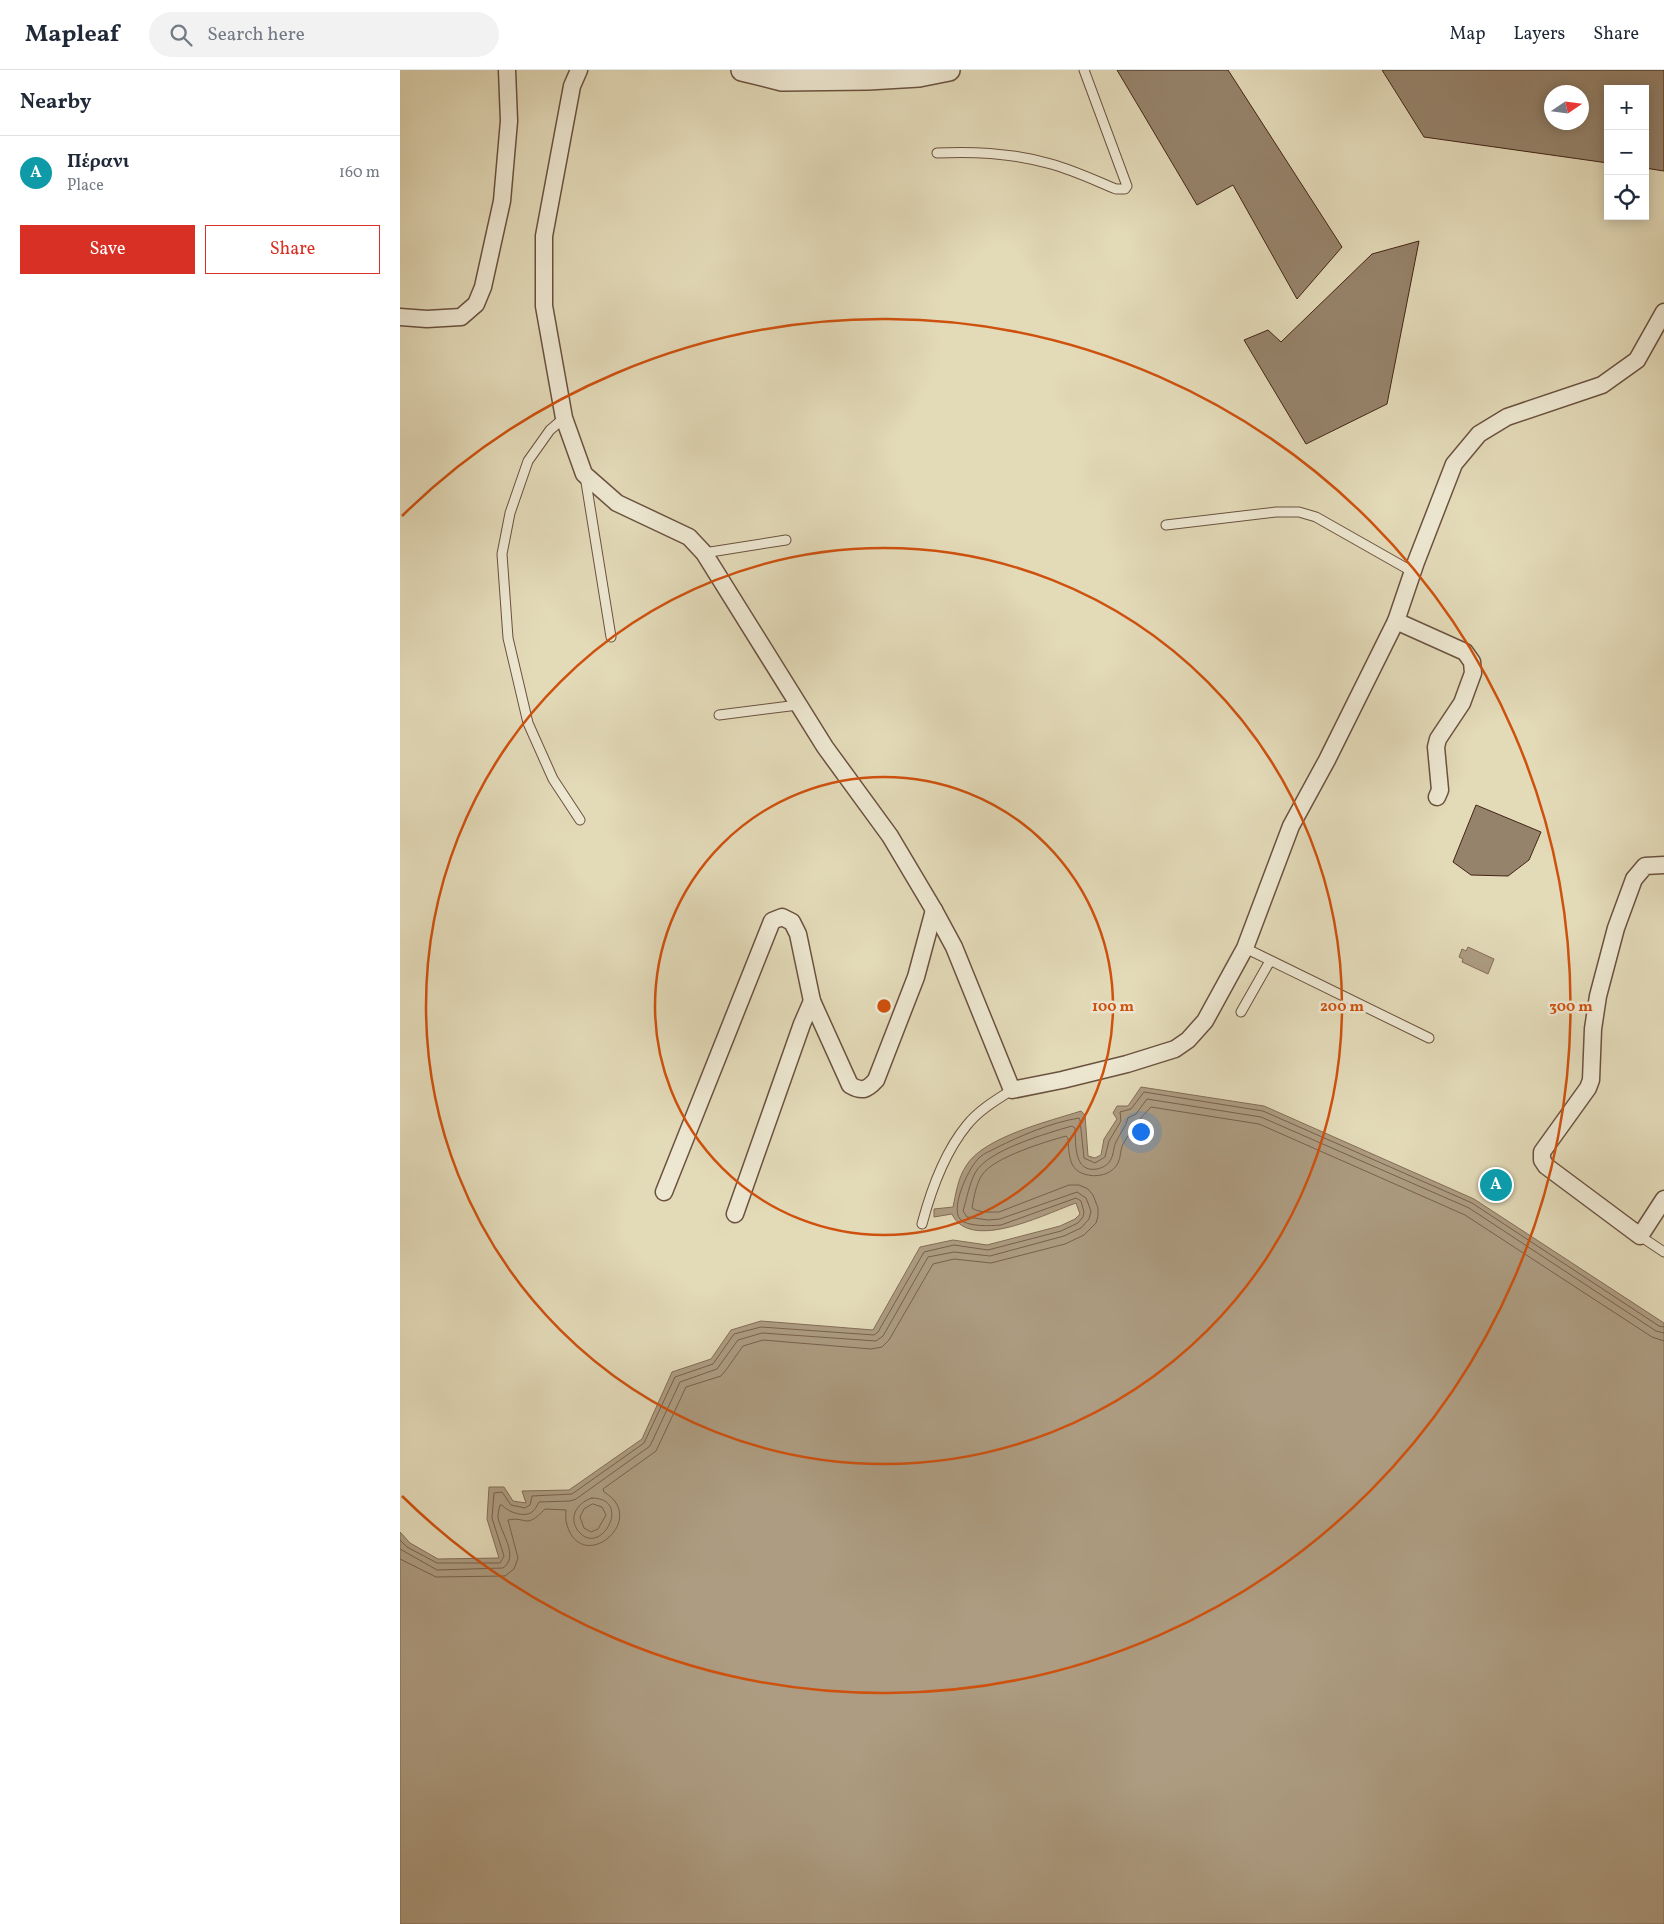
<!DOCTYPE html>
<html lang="en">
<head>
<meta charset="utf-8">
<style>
  :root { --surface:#fff; --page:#f2f2f3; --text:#1f2937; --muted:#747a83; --line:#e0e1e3; --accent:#d93025 }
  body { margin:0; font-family:Vollkorn,serif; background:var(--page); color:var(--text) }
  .controls { position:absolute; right:15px; top:15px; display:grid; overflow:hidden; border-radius:0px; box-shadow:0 2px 12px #0003 }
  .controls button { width:45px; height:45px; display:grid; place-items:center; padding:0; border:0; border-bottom:1px solid var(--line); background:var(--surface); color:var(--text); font:25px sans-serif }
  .compass { position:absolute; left:1144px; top:15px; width:45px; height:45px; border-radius:50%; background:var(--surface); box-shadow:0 2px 12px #0003; rotate:77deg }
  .you { position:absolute; left:740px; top:1061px; width:18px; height:18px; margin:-12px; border:4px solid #fff; border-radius:50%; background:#1a73e8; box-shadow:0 0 0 8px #1a73e833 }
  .badge { display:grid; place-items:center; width:32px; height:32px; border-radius:50%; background:var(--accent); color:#fff; font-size:16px; font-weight:700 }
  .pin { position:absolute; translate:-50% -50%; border:2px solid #fff; box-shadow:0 1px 5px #0006 }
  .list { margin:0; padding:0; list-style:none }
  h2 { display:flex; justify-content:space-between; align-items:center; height:65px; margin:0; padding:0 20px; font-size:21px }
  h2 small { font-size:16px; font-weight:400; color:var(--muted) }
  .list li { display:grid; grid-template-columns:32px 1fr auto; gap:15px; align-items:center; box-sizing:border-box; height:75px; padding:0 20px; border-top:1px solid var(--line) }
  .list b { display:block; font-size:19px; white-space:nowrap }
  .list p { margin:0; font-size:16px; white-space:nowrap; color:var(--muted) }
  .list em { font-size:16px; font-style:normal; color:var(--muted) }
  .actions { display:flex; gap:10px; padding:15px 20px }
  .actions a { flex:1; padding:11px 0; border:1px solid var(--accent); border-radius:0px; text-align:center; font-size:18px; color:var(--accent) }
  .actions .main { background:var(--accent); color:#fff }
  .icon { flex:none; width:28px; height:28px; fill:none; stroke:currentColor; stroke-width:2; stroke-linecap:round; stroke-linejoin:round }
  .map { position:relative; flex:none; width:1264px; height:1854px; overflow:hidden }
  header { display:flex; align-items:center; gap:30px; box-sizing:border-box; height:70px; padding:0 25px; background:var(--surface); border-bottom:1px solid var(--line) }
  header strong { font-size:24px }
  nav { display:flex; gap:28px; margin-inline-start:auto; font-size:18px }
  .search { width:350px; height:45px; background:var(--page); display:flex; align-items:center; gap:12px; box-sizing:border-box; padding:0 18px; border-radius:28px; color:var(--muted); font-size:19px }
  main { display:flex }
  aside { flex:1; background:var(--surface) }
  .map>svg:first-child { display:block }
</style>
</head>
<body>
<header>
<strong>Mapleaf</strong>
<div class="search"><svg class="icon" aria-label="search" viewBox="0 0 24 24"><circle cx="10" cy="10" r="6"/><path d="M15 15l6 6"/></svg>Search here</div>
<nav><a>Map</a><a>Layers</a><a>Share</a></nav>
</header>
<main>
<aside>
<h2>Nearby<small></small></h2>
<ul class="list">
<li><span class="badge" style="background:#0f9aa8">A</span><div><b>Πέρανι</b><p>Place</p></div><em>160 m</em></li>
</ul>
<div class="actions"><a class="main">Save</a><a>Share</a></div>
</aside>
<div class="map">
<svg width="1264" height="1854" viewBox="0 0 1264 1854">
  <rect width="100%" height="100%" fill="#e3dab8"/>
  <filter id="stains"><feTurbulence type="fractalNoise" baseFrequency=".004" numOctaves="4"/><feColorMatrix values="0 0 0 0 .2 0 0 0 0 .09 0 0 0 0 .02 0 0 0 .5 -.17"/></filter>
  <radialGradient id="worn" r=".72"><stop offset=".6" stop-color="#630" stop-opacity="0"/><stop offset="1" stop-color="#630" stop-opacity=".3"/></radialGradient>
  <g fill="#ad9c81" stroke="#836c57">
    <polygon points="1068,877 1094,889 1088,904 1062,892 1063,889 1059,887 1062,879 1066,881"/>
    <path d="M741 1017 864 1036 1074 1129 1264 1253V1854H0V1462L10 1473 38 1489 99 1488 87 1449 89 1417H104L113 1431 126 1433 122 1421 169 1420 242 1369 272 1302 311 1289 331 1260 361 1251 473 1260 520 1177 553 1170 587 1175 660 1156 675 1149 680 1144 676 1133C647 1143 570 1183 552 1144L534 1147V1139L553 1137C556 1123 558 1108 566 1096 583 1067 650 1051 681 1041L685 1045 688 1086 695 1088 701 1085 704 1069 717 1049 713 1043 717 1036H728Z"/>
  </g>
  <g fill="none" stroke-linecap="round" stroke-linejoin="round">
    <g stroke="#78604c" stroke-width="1">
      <path d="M192 1428C232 1428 203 1484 181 1464 167 1451 175 1433 192 1428Z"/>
      <polygon points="193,1434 202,1437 206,1445 198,1459 191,1462 184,1458 180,1447 184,1439"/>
      <path d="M0 1470 7 1477 37 1493H100L104 1486 92 1448 94 1423 102 1422 111 1435 125 1438 130 1435 132 1426 172 1424 244 1373 275 1307 313 1294 334 1264 361 1257 474 1265 478 1262 524 1182 554 1175 588 1180 661 1161 678 1153 683 1147 684 1142 681 1131 676 1128 601 1155C592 1156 566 1157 560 1149 550 1138 569 1096 580 1087 584 1083 591 1081 596 1078 622 1065 650 1053 679 1048L680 1050 684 1088 695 1093 705 1087 709 1071 721 1051 720 1042 731 1039 744 1022 863 1041 1072 1133 1259 1256 1264 1257"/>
      <path d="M0 1479 37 1500 103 1498C120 1486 100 1462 98 1447 98 1443 99 1439 100 1435H102C108 1442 124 1448 132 1442 136 1439 137 1435 139 1432L170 1431 176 1429 250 1376 280 1312 317 1299 338 1270 362 1263 476 1271 483 1266 528 1187 554 1182 590 1186 664 1166 681 1158 689 1149 691 1141 686 1128 677 1122 600 1149 588 1150 567 1147 563 1141C567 1128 569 1115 575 1103 587 1080 648 1063 672 1056L675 1058C676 1073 673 1103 697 1099 702 1098 708 1095 710 1091 714 1085 713 1078 716 1072 720 1063 726 1057 728 1048L736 1044 747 1029 861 1047 1069 1138 1256 1261 1264 1263"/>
      <path d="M0 1489 36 1507 105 1506 114 1499 118 1488 108 1450C127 1446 125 1460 145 1439L166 1440C166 1444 165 1450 167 1455 182 1506 250 1449 204 1422L203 1419 256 1381 286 1317 321 1306 326 1300 343 1276 363 1270 471 1279 482 1277 489 1270 533 1194 554 1189 591 1193 665 1174 684 1165 696 1153 698 1146V1138L693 1125 688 1119 679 1115H669L599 1142C590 1142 579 1143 572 1138 574 1127 576 1114 582 1105 594 1087 645 1072 666 1066L668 1068C669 1082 668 1099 684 1104 696 1108 712 1105 718 1093 721 1087 720 1080 723 1074 731 1060 740 1048 751 1037L859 1054 1065 1145 1252 1267 1264 1271"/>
    </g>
  </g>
  <g fill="#96836b" stroke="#432417" fill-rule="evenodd">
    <polygon points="717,0 828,0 942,177 897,229 833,115 797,135"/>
    <path d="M982 0H1264V101L1245 98V19H1208V93L1024 67ZM1152 22H1182V52H1152Z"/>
    <polygon points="1019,171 987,334 906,374 844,270 868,260 881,272 972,184"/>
    <polygon points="1076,735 1141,762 1129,790 1108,806 1071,805 1053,792"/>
  </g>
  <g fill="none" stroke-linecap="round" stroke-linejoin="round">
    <g stroke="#6b523f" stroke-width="11">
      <g id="service">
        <path d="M537 83C576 81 613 83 651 94 673 100 694 110 716 119H725L727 116 684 0"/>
        <polyline points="164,348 150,360 128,391 110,443 102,484 108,568 128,653 153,709 180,750"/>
        <polyline points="185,406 211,567"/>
        <polyline points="766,455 876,442 899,442 916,447 1013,502"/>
        <polyline points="304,483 386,470"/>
        <polyline points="319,645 398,635"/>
        <polyline points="845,878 1029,968"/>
        <polyline points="841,942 870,891"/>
        <path d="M522 1154C531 1120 544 1083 567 1055 579 1040 596 1030 612 1020"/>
        <polyline points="1240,1166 1264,1182"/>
      </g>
    </g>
    <g stroke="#6b523f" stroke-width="19">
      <g id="minor">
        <polyline points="179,0 172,16 144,166 144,236 164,348 184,404 217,433 289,467 304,483 425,677 490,766 534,840 554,877 612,1020 662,1010 727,994 775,979 788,970 805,951 845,878 891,756 927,690 996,551 1016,492 1054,394 1079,364 1107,347 1202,315 1237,290 1264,242"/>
        <polyline points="0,247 27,249 61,247 76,234 83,217 102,131 109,51 107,0"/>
        <polyline points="996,551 1065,582 1072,592 1073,603 1062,633 1038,669 1036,677 1040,720 1037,727"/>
        <polyline points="1264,795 1245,796 1234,809 1216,858 1198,926 1193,959 1191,1010 1188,1018 1142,1082 1142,1090 1146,1096 1240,1166 1264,1129"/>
        <path d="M264 1122 372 851 382 847 392 852 398 864 412 931 450 1015C462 1022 467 1020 476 1010L516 907 534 840"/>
        <polyline points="335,1144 402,954 412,931"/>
      </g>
    </g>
    <g stroke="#6b523f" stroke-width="24">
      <polyline id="tertiary" points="342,0 382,10 468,9 519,6 549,0"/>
    </g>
    <use href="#service" stroke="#ede7d1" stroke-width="9"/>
    <use href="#minor" stroke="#ede7d1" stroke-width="16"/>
    <use href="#tertiary" stroke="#ede7d1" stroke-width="21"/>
  </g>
  <g fill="none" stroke="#cf510e" stroke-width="2.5">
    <circle cx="484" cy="936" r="229"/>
    <circle cx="484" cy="936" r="458"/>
    <path d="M2 446A687 687 0 1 1 2 1426"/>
  </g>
  <circle cx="484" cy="936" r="8" fill="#cf510e" stroke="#ede7d1" stroke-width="2.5"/>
  <g font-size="15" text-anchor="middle" font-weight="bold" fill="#cf510e" stroke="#ede7d1" stroke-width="5" stroke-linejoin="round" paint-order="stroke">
    <text x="713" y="941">100 m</text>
    <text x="942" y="941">200 m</text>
    <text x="1171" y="941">300 m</text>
  </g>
  <rect width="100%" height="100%" filter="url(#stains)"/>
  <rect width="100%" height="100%" fill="url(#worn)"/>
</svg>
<div class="controls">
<button>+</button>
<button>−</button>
<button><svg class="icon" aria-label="locate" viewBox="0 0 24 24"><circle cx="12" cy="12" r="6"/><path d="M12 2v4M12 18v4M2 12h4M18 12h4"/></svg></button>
</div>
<svg class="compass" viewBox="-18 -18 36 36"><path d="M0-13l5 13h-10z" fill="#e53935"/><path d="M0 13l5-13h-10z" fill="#747a83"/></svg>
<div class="you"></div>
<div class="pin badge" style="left:1096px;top:1115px;background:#0f9aa8">A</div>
</div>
</main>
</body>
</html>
